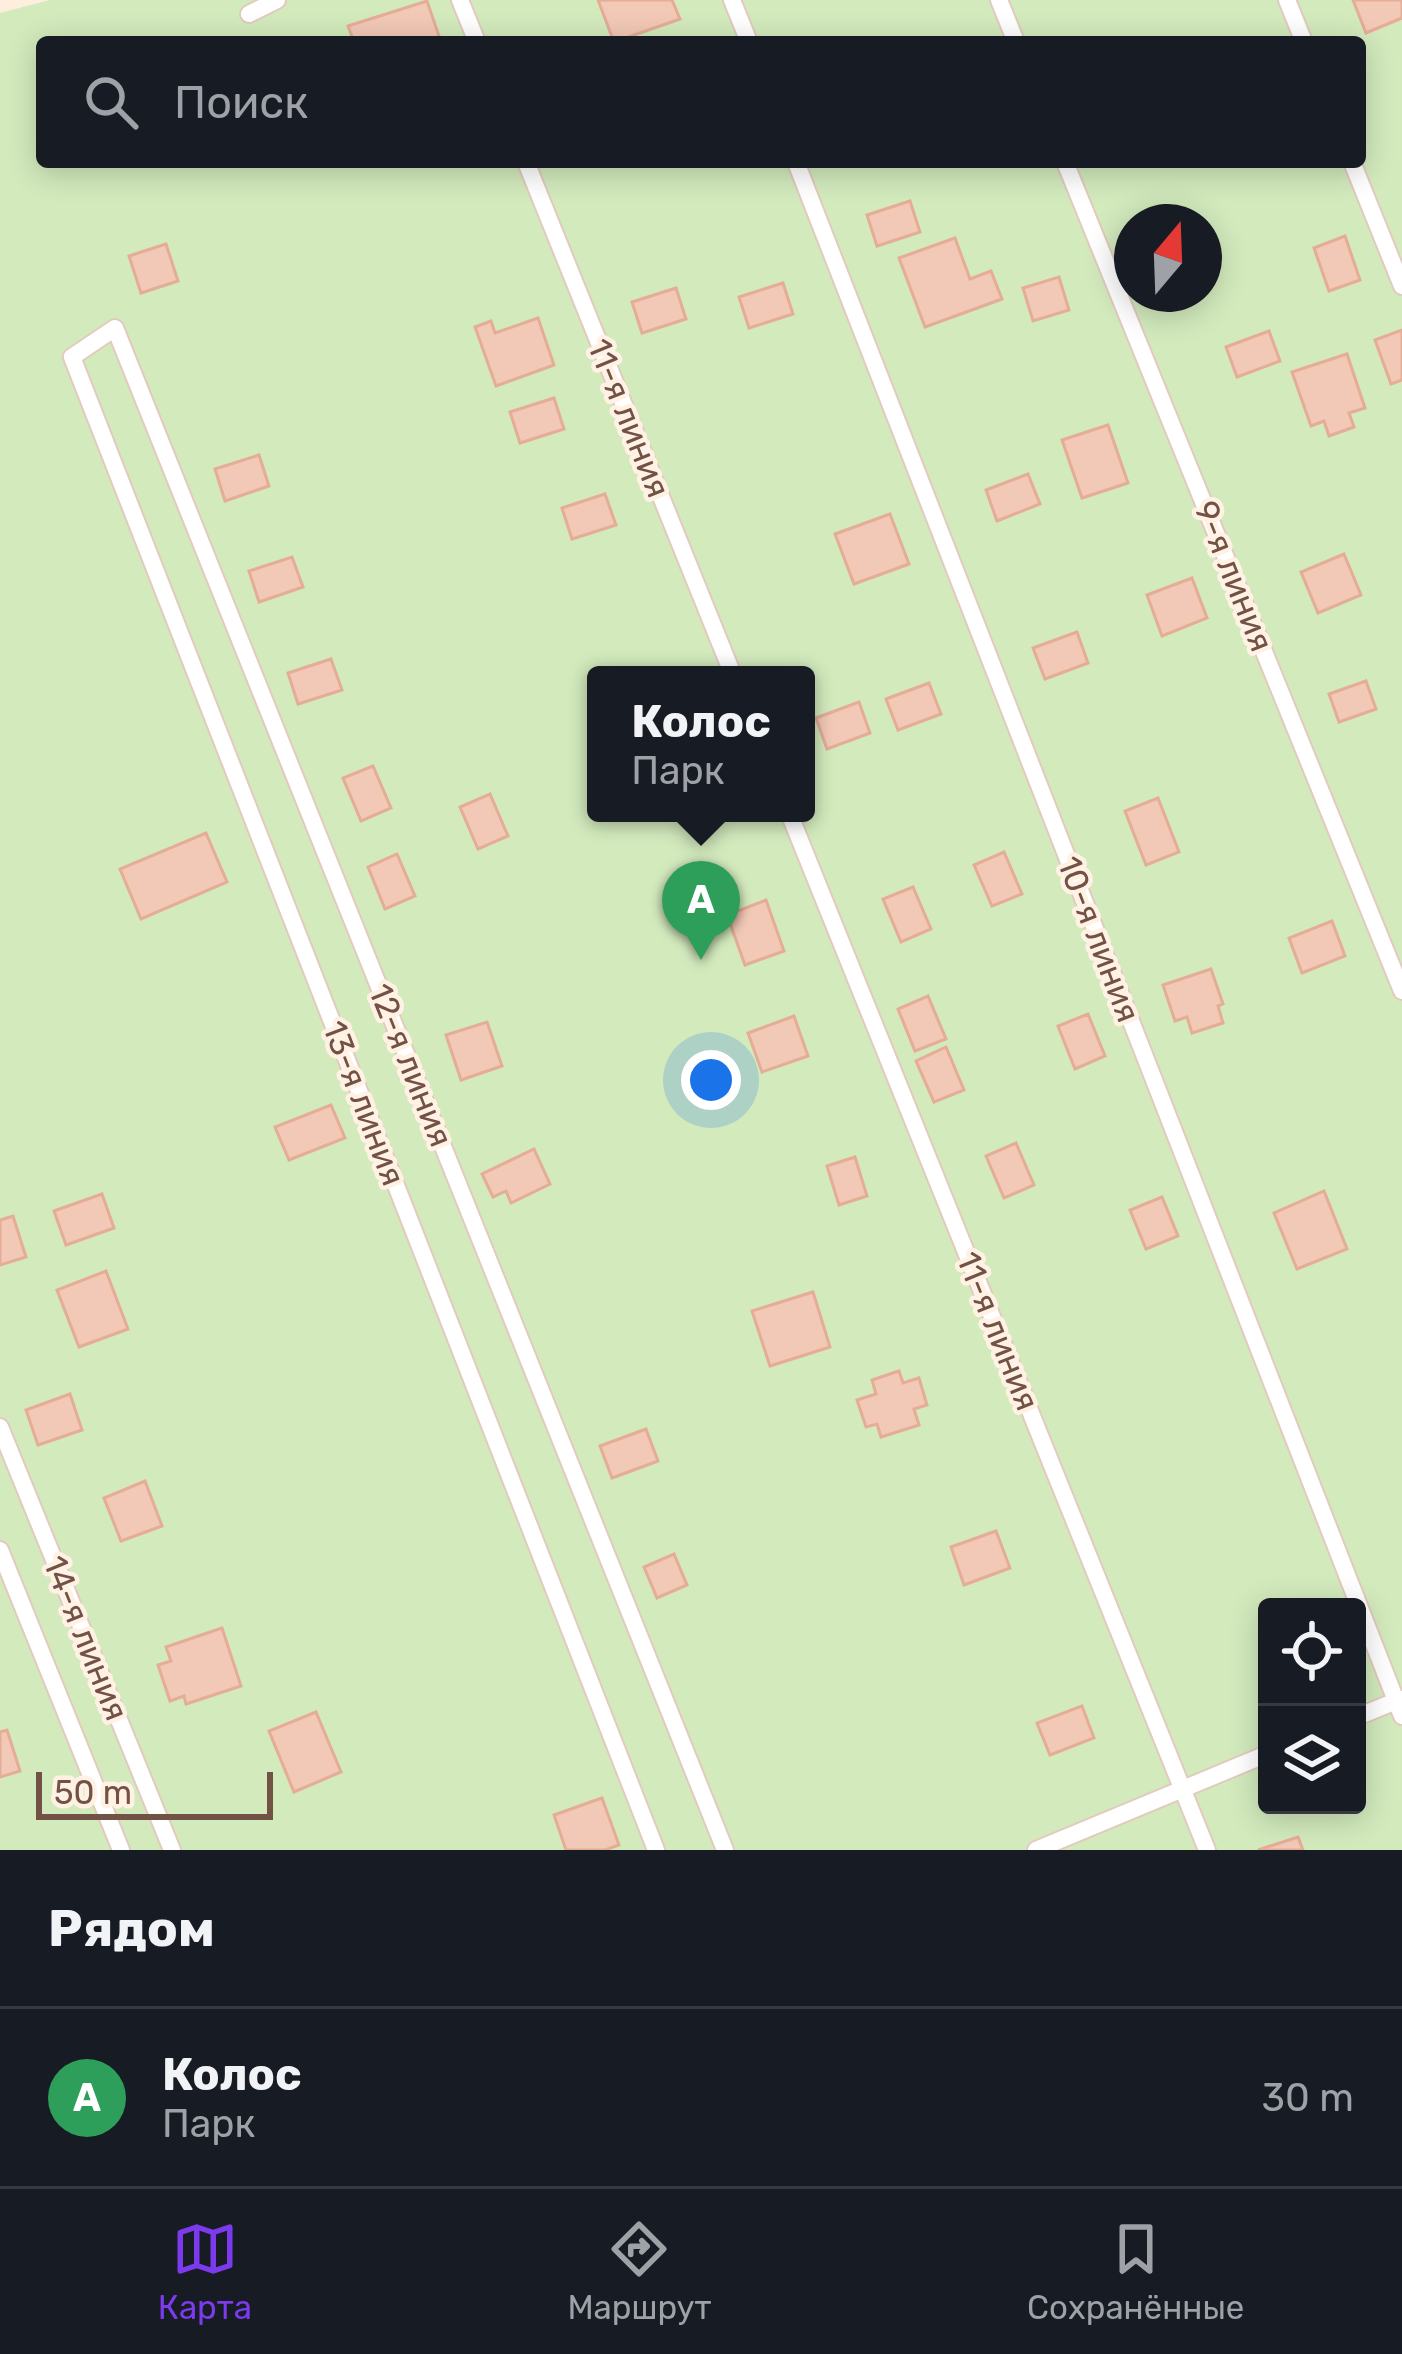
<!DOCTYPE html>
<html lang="ru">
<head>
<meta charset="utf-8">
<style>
  :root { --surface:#171b24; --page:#20242c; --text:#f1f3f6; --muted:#9ea1a6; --line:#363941; --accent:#7c3aed }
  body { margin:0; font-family:Rubik,sans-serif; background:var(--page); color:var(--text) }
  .controls { position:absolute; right:36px; bottom:36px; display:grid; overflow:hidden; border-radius:12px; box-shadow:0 6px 30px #0003 }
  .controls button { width:108px; height:108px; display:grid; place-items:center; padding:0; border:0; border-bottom:3px solid var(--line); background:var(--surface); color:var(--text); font:60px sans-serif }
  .compass { position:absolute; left:1114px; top:204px; width:108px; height:108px; border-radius:50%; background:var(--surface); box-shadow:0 6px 30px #0003; rotate:19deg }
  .scale { position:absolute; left:36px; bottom:30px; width:237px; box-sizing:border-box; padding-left:12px; border:6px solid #735246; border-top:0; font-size:33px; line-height:42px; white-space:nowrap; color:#735246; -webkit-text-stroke:9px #fff2e5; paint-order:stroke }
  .you { position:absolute; left:711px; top:1080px; width:42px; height:42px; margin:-30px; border:9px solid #fff; border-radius:50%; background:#1a73e8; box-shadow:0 0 0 18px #1a73e833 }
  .badge { display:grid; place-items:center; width:78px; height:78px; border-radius:50%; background:var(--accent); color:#fff; font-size:39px; font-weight:700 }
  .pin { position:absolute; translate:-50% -99px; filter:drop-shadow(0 3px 6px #0008) }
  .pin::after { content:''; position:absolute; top:63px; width:42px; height:36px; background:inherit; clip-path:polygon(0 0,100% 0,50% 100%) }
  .popup { position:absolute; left:587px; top:666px; width:228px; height:156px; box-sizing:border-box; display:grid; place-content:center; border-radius:12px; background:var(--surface); filter:drop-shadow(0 3px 9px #0005); font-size:39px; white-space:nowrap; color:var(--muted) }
  .popup b { font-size:45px; color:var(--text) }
  .popup::after { content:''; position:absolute; left:50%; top:100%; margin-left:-24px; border:24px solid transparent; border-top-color:var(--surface) }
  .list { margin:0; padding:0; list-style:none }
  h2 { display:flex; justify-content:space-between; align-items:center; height:156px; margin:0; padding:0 48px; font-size:51px }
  h2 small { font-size:39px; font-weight:400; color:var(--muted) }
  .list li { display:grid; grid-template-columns:78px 1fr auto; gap:36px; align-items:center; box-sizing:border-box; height:180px; padding:0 48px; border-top:3px solid var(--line) }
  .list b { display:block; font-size:45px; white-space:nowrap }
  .list p { margin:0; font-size:39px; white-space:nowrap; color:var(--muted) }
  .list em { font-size:39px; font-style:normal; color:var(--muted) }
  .icon { flex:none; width:66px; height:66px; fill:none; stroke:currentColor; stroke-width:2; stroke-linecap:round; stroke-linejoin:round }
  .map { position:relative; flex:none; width:1402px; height:1850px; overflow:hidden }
  .search { position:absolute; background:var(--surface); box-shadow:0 6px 30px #0003; left:36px; right:36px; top:36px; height:132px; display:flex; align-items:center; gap:30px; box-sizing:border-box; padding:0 42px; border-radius:12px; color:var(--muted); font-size:45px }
  .sheet { height:336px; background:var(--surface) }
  nav { display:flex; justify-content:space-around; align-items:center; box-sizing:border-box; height:168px; border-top:3px solid var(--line); background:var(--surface); font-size:33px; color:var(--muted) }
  nav a { display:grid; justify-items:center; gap:6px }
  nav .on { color:var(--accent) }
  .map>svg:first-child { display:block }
</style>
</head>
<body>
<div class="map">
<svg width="1402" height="1850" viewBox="0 0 1402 1850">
  <rect width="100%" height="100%" fill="#fdeede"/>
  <path fill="#d3eabd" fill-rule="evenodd" d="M50 0H1402V1850H0V13ZM42 42H1360V162H42ZM1132 222H1204V294H1132ZM596 675H806V813H596ZM1267 1607H1357V1805H1267Z"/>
  <g fill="#f2c8b6" stroke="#e5ad96" stroke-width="3">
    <polygon points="598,0 672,0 680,19 614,42"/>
    <polygon points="1353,0 1402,0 1402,18 1366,33"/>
    <polygon points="427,1 441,42 354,42 348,26"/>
    <polygon points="910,201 920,232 877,246 867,215"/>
    <polygon points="1345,236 1360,280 1329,291 1314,248"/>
    <polygon points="955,238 970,279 991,271 1002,299 925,327 899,258"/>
    <polygon points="166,244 178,281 141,293 129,256"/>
    <polygon points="1059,277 1069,310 1033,321 1023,288"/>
    <polygon points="783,283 793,314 749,328 739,297"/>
    <polygon points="676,288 686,319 642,333 632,302"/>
    <polygon points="538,318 554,365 496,386 475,327 491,321 495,333"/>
    <polygon points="1402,330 1402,380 1391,384 1375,340"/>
    <polygon points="1269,331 1280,361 1237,377 1226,347"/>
    <polygon points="1347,354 1365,408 1349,413 1354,427 1329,436 1324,421 1311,426 1292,372"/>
    <polygon points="554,398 564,429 520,443 510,412"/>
    <polygon points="1108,425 1128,483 1082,498 1062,440"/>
    <polygon points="259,455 269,486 225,501 215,469"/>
    <polygon points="1028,474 1040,504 997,521 986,490"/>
    <polygon points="605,494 616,525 572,539 562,508"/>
    <polygon points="890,514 909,564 854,584 835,534"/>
    <polygon points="1344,554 1361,595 1318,613 1301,572"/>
    <polygon points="292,557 303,587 259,602 249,571"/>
    <polygon points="1192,578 1207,618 1162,636 1147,595"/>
    <polygon points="1077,632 1088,663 1045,679 1033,648"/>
    <polygon points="331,659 342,690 298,704 288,673"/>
    <polygon points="1366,681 1376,709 1339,722 1329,694"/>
    <polygon points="929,683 941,714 898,730 886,699"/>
    <polygon points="859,702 870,733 827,749 816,718"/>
    <polygon points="373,766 391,808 361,821 343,778"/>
    <polygon points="490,794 508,836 478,849 460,807"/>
    <polygon points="1158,798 1179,852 1146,865 1125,811"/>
    <polygon points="206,833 227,882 141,919 120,869"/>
    <polygon points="1004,852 1022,894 992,906 974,865"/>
    <polygon points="397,854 415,896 385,909 368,867"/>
    <polygon points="913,887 931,929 901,942 883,899"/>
    <polygon points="766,900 784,951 745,965 727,915"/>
    <polygon points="1332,921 1345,956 1302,973 1289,938"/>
    <polygon points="1211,969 1223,1004 1218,1006 1223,1023 1192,1033 1187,1017 1175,1021 1163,985"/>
    <polygon points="928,996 946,1039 915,1051 898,1009"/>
    <polygon points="1088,1014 1105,1056 1075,1069 1058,1026"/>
    <polygon points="794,1016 808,1056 762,1072 748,1033"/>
    <polygon points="487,1022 502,1066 461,1080 446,1035"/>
    <polygon points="946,1047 964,1090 934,1102 916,1061"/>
    <polygon points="331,1105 345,1138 289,1160 275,1127"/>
    <polygon points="1016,1143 1034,1185 1004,1198 986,1156"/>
    <polygon points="534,1149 550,1184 511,1203 506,1191 493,1197 482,1174"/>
    <polygon points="855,1157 867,1196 839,1205 827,1166"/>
    <polygon points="1324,1191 1347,1249 1297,1269 1274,1213"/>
    <polygon points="102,1194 114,1228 66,1245 54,1211"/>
    <polygon points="1162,1197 1178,1236 1146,1249 1130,1210"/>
    <polygon points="13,1216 26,1257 0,1265 0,1220"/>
    <polygon points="106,1271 128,1329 79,1347 57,1290"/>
    <polygon points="813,1292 830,1347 770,1366 752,1311"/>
    <polygon points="899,1371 903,1383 919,1378 927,1405 914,1409 919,1425 881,1437 877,1424 866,1427 857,1400 876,1394 872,1380"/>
    <polygon points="70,1394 82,1430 38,1445 26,1410"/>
    <polygon points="646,1429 658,1461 612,1478 600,1446"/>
    <polygon points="145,1481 162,1526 121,1541 104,1498"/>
    <polygon points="996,1531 1010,1568 964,1585 951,1547"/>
    <polygon points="674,1554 687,1585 657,1598 644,1567"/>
    <polygon points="222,1628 241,1686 186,1704 184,1696 170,1701 158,1665 171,1661 166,1647"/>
    <polygon points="1082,1706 1094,1738 1050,1755 1037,1723"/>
    <polygon points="316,1712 341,1772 294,1792 269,1731"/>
    <polygon points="7,1730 20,1771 0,1777 0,1732"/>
    <polygon points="602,1798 619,1845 605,1850 566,1850 554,1815"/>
    <polygon points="1298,1837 1303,1850 1258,1850"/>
  </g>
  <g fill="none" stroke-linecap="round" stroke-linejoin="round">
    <g stroke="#e2cbbe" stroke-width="20">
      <g id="service">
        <polyline points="460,0 477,42"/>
        <polyline points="732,0 749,42"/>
        <polyline points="999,0 1016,42"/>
        <polyline points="1287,0 1304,42"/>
        <polyline points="249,14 277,0"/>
        <polyline points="526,162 733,675"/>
        <polyline points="796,162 1402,1716"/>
        <polyline points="1065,162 1402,991"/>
        <polyline points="1352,162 1402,286"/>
        <polyline points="789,813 1207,1850"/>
        <polyline points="0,1427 172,1850"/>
        <polyline points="0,1550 121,1850"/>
        <polyline points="1357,1717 1401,1699"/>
        <polyline points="656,1850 72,357 115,328 725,1850"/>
        <polyline points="1036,1850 1267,1754"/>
      </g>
    </g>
    <use href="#service" stroke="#fff" stroke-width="16"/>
  </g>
  <g text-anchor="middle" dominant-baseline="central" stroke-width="9" stroke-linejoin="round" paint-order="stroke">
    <g font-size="33" fill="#735246" stroke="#fff2e5">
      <text transform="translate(629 418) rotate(68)">11-я линия</text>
      <text transform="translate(1234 576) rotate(68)">9-я линия</text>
      <text transform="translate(1099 939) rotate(69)">10-я линия</text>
      <text transform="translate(411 1065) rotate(68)">12-я линия</text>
      <text transform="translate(364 1103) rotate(69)">13-я линия</text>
      <text transform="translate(998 1331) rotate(68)">11-я линия</text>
      <text transform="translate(86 1638) rotate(68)">14-я линия</text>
    </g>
  </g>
</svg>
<div class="controls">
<button><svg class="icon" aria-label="locate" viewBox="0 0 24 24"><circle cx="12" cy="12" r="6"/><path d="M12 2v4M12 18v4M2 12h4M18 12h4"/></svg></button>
<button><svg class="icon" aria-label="layers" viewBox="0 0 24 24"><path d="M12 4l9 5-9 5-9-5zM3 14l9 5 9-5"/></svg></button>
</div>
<svg class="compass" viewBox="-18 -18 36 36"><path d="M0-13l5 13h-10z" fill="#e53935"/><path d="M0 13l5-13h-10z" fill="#9ea1a6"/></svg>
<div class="scale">50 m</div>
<div class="you"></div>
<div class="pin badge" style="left:701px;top:960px;background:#2e9e5b">A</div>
<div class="popup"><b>Колос</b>Парк</div>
<div class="search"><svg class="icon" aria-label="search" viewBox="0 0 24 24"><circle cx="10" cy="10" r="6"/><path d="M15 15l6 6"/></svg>Поиск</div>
</div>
<section class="sheet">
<h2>Рядом<small></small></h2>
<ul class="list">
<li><span class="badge" style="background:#2e9e5b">A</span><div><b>Колос</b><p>Парк</p></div><em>30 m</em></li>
</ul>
</section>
<nav>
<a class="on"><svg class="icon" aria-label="map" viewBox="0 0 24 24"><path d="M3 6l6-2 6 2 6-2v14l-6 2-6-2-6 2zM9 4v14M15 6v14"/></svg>Карта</a>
<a><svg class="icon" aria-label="directions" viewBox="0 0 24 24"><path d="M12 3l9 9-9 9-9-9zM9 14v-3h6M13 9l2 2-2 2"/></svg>Маршрут</a>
<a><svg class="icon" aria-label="saved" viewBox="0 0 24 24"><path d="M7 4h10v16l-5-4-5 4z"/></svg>Сохранённые</a>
</nav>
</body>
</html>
